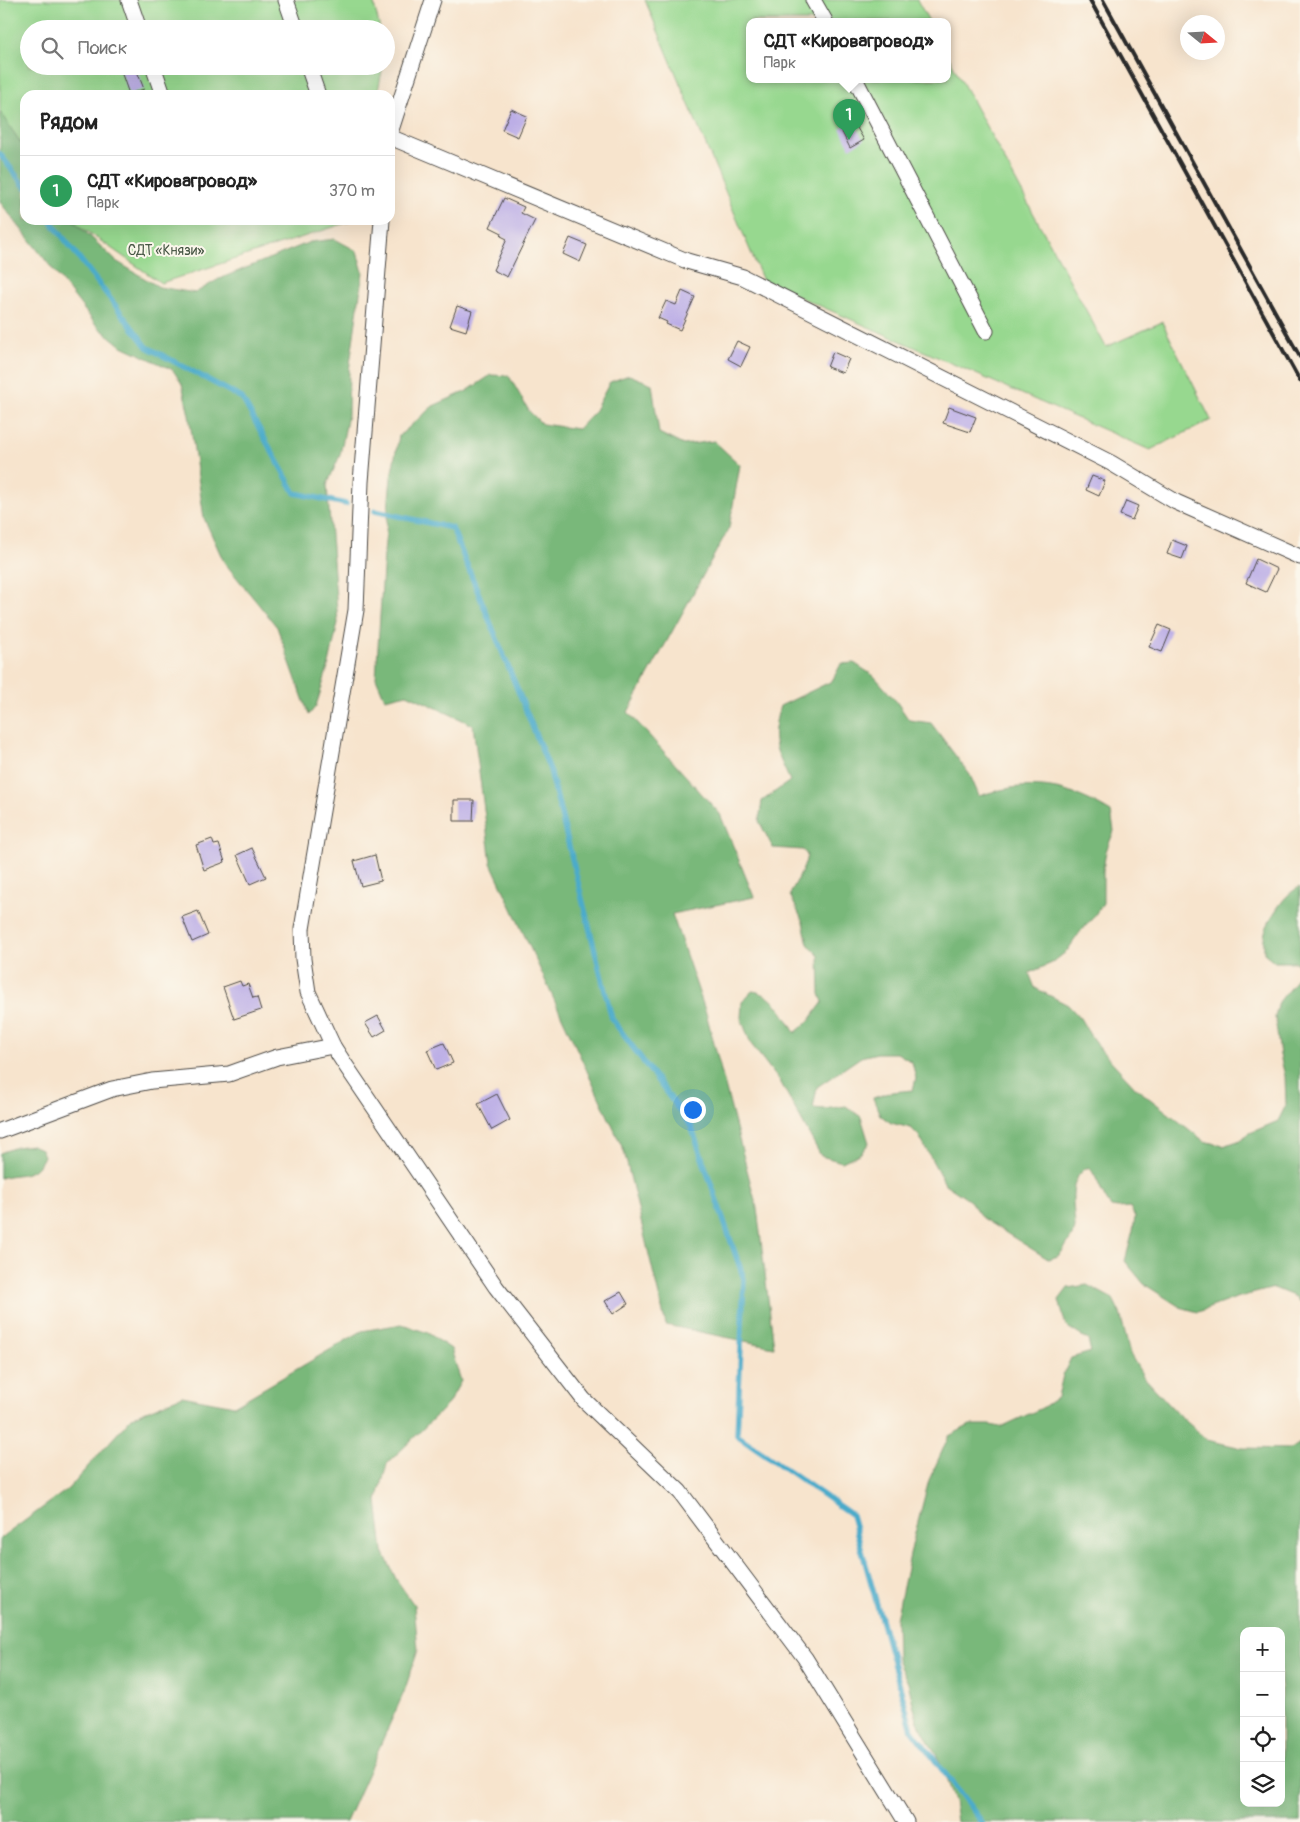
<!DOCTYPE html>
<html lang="ru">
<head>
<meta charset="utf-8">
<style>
  :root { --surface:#fff; --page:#f2f2f2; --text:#222; --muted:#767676; --line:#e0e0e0; --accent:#1f6fb2 }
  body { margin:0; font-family:Pangolin,sans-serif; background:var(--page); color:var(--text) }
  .controls { position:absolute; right:15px; bottom:15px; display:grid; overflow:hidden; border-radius:10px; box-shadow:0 5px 20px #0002 }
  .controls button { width:45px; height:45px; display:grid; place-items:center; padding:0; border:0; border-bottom:1px solid var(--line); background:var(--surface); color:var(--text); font:25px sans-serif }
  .compass { position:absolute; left:1180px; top:15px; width:45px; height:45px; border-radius:50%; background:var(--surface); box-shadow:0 5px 20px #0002; rotate:108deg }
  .you { position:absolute; left:692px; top:1109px; width:18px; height:18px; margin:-12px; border:4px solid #fff; border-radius:50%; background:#1a73e8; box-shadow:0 0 0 8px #1a73e833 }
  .badge { display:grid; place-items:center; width:32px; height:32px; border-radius:50%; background:var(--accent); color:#fff; font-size:16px; font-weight:700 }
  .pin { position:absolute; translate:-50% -41px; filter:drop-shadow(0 1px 2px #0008) }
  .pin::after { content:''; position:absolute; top:26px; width:18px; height:15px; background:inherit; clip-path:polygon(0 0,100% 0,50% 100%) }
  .popup { position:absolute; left:746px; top:18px; width:205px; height:65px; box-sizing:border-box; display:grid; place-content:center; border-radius:10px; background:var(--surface); filter:drop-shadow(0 1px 4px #0005); font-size:16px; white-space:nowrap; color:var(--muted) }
  .popup b { font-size:19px; color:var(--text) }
  .popup::after { content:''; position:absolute; left:50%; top:100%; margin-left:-10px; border:10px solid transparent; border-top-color:var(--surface) }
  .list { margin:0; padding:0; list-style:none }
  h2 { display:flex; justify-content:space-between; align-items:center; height:65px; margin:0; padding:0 20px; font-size:21px }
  h2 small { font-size:16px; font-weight:400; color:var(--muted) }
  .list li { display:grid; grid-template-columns:32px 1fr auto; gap:15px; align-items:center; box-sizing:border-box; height:70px; padding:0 20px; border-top:1px solid var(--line) }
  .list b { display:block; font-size:19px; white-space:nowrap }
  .list p { margin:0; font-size:16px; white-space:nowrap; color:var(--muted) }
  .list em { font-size:16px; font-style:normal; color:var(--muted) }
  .icon { flex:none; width:28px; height:28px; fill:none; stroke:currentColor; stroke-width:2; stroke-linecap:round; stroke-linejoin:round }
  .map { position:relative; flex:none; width:1300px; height:1822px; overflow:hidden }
  .search { position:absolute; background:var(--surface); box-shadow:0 5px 20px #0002; left:20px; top:20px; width:375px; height:55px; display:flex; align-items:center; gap:12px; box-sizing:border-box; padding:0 18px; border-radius:28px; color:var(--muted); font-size:19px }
  .panel { position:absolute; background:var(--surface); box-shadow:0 5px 20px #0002; left:20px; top:90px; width:375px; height:135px; border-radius:15px }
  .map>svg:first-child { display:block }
</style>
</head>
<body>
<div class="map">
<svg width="1300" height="1822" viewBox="0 0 1300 1822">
  <rect width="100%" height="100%" fill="#fbf7ec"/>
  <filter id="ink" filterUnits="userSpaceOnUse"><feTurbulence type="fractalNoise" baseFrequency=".02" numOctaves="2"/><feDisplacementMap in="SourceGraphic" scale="10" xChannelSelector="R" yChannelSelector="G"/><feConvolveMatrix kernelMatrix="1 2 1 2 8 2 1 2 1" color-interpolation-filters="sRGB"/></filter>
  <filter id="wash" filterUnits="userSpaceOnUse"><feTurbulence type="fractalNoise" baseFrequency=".0096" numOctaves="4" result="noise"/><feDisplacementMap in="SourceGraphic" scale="20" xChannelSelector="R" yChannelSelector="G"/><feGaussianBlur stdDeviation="1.12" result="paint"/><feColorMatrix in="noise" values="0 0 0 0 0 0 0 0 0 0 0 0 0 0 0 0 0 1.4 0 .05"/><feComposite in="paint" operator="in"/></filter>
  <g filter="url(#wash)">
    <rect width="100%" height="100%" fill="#f7e4cd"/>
    <g fill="#97d88f" stroke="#61825d">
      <polygon points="0,0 373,0 380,29 29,29 29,66 383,66 377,95 25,95 25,151 0,114"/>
      <polygon points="645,0 917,0 929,21 750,21 750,79 948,79 948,56 1106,347 1162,322 1211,420 1150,450 763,281"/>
      <polygon points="71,220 355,220 161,283"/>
    </g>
    <g fill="#79b87a" stroke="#527252" fill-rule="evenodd">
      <polygon points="0,112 25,149 25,220 73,220 116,261 159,287 195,293 219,279 310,242 335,239 357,251 363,272 349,371 348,415 340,455 327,485 338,623 329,664 316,706 309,715 277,627 224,562 204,518 189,415 182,384 173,370 120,345 97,326 0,202"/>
      <polygon points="491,375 509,376 529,411 542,424 578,429 594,412 610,382 629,375 652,384 659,433 683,445 714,441 740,465 729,528 628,712 720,814 754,897 672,914 706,1013 757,1208 774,1347 666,1325 624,1151 491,863 473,725 407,694 385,699 376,678 384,553 391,477 399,436 433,406 467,391"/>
      <path d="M854 663 874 676 896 701 909 720 931 723 970 775 979 796C1029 779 1067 785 1111 812L1114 831 1106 851 1103 870V903L1092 919 1080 932 1067 951 1052 963 1029 973 1035 988 1068 1005 1080 1018 1090 1035 1101 1050 1136 1088 1204 1141 1223 1146 1238 1141 1250 1133 1278 1121 1286 1105 1285 1076 1280 1055 1275 1017 1279 1002 1293 984 1300 972V1303L1296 1297 1274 1288 1236 1298 1198 1312 1180 1307 1144 1284 1125 1261 1133 1231 1135 1217 1130 1207 1118 1208 1111 1207C1101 1195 1099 1179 1089 1167 1065 1178 1075 1209 1075 1228 1075 1232 1063 1252 1059 1255 1057 1257 1051 1258 1048 1259L982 1218 970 1201 945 1184 919 1136 911 1128 891 1123 880 1115 873 1098 892 1092 913 1090 916 1078 912 1062 897 1053H877L861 1057 817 1087 813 1108 824 1109 846 1106 861 1117 869 1143 861 1153 842 1162 821 1156 781 1083 751 1044 741 1018 742 1002 752 991C774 993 785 1016 795 1033L810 1020 823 1002 820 994 819 956 808 944 803 922 790 895C796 880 804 872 807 855L803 850 773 848 759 821 762 801 790 781C776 749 769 743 780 706L832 681 841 664Z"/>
      <path d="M1300 887V968L1296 962H1275L1264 953C1264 946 1263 936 1266 929 1272 915 1285 893 1300 887Z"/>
      <path d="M32 1145 41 1149 44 1156C34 1179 20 1172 0 1178V1153L16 1147Z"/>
      <path d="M1087 1285 1113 1299 1120 1313 1130 1354 1143 1376 1178 1414 1207 1440 1242 1448 1291 1449 1300 1443V1822H957L954 1801 940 1762 917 1720 908 1683 897 1659 896 1619 913 1541 929 1480 949 1436 970 1425H990L1001 1427 1042 1408 1058 1397 1063 1375 1071 1358 1091 1352 1088 1340 1066 1326 1059 1300 1068 1288ZM1244 1631H1281V1803H1244Z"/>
      <polygon points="402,1324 428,1333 451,1349 461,1381 448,1404 387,1464 377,1501 383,1551 396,1579 414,1605 418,1650 404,1692 346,1822 0,1822 0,1539 68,1489 132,1417 182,1396 234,1406 362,1331"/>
    </g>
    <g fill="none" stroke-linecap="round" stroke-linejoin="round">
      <g stroke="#4babca" stroke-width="5.5">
        <polyline points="0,154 25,187"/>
        <polyline points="50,220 147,347 242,398 295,493 346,504"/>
        <polyline points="375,511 452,528 550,770 612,1019 691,1126 744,1279 737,1435 852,1515 912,1730 982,1822"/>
      </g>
    </g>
    <g id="blocks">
      <g fill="#bcaee6">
        <polygon points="119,66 135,66 144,89 129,94"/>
        <polygon points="511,109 527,116 518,137 502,130"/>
        <polygon points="853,121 864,140 850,148 840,128"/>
        <polygon points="504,198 524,207 521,213 535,220 507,277 493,270 507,239 501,236 502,233 490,227"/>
        <polygon points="570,238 587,245 580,262 563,254"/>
        <polygon points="682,291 695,297 680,330 666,324 667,322 658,318 666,301 676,305"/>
        <polygon points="457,306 472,311 466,331 450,326"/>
        <polygon points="737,341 750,347 741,366 728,359"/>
        <polygon points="833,352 849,359 843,373 827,367"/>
        <polygon points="949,407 976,417 970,432 943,423"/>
        <polygon points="1092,476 1105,481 1099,496 1086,490"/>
        <polygon points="1126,501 1138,506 1132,520 1120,515"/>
        <polygon points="1172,540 1187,546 1182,559 1167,554"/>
        <polygon points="1256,559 1277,569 1266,592 1246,583"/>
        <polygon points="1159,625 1171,630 1162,652 1149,647"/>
        <polygon points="454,800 474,800 473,821 454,821"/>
        <polygon points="212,839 214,845 219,844 225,862 204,870 196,845"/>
        <polygon points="252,848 266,877 250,884 237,855"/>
        <polygon points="375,855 381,881 361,886 354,861"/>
        <polygon points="198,911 208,935 192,942 182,917"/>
        <polygon points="240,981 242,986 248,984 253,998 257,997 261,1010 234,1019 223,987"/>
        <polygon points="378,1016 386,1030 374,1037 365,1023"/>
        <polygon points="444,1043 453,1063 436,1070 427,1050"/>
        <polygon points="497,1094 510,1120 492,1130 478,1104"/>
        <polygon points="621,1292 628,1304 613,1314 605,1301"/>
      </g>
    </g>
  </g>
  <g filter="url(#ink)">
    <use href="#blocks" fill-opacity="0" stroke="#4a4743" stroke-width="1"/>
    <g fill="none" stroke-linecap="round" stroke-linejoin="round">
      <g stroke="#4a4743" stroke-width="17">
        <g id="street">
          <polyline points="129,0 139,29"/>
          <polyline points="286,0 296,29"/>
          <polyline points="813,0 825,21"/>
          <polyline points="153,66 163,95"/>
          <polyline points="308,66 318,95"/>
          <polyline points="855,79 986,331"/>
          <polyline points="390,133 433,0"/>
          <polyline points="390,137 687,261 743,277 1111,463 1176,502 1300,557"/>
          <polyline points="382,220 361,482 356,610 302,929 303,959 308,992 333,1046 344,1063 496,1287 584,1400 680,1492 805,1658 906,1822"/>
          <polyline points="0,1131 112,1089 152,1081 229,1074 277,1057 333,1046"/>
        </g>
      </g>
      <use href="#street" stroke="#fff" stroke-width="15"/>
      <g stroke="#2b2b2b" stroke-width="4">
        <polyline points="1090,0 1300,381"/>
        <polyline points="1103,0 1300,357"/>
      </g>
    </g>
  </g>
  <g text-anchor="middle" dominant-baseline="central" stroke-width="4" stroke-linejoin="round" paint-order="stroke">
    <g font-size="14" fill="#465644" stroke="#fbf7ec">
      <text x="166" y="250">СДТ «Князи»</text>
    </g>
  </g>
</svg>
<div class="controls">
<button>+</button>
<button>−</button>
<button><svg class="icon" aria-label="locate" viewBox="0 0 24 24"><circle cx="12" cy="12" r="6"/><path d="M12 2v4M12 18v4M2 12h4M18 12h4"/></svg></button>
<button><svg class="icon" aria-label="layers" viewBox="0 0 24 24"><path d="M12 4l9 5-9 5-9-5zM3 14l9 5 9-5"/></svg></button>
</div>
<svg class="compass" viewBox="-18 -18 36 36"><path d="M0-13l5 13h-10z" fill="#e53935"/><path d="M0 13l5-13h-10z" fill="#767676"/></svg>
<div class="you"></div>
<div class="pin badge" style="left:849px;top:140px;background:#2e9e5b">1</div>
<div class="popup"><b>СДТ «Кировагровод»</b>Парк</div>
<div class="search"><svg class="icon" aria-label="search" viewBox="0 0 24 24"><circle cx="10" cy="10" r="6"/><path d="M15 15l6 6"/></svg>Поиск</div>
<section class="panel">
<h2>Рядом<small></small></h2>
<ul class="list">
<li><span class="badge" style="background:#2e9e5b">1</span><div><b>СДТ «Кировагровод»</b><p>Парк</p></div><em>370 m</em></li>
</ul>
</section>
</div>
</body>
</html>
